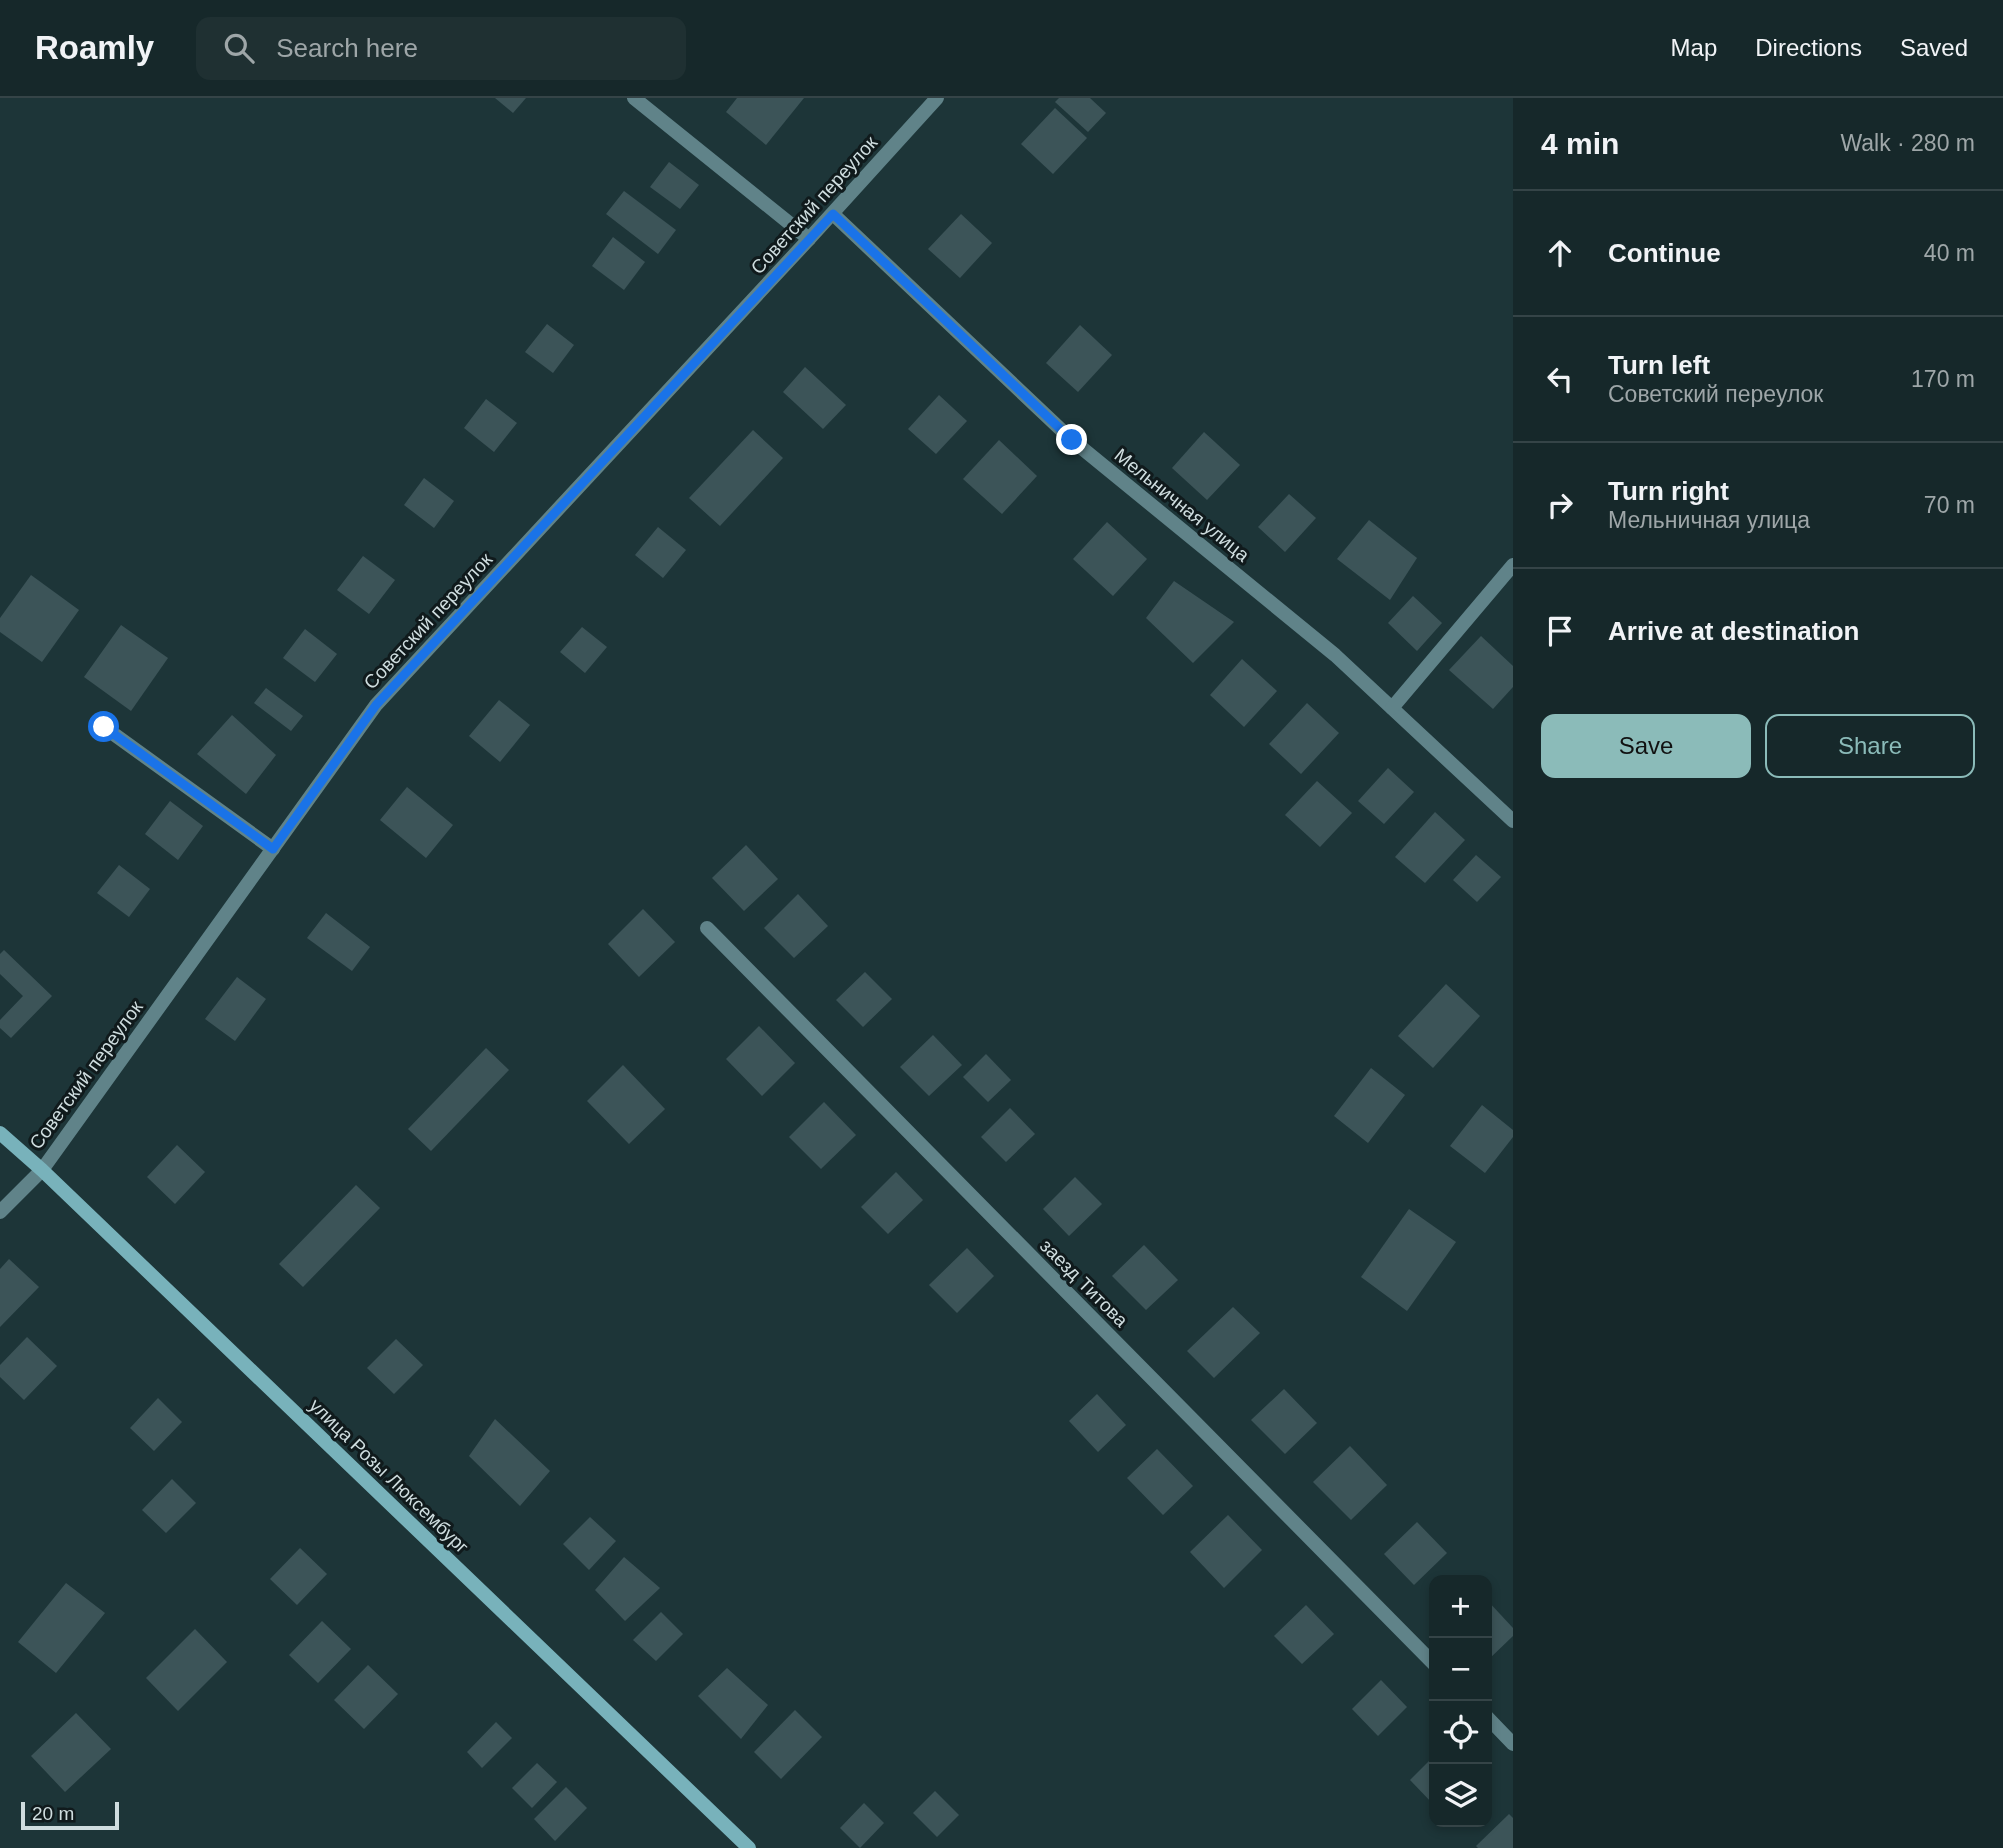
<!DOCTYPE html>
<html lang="en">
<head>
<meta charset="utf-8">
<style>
  :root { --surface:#16282a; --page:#1f3032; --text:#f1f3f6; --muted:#9ea6a8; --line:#354447; --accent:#8bbbb9 }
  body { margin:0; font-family:Helvetica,sans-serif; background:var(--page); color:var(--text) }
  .controls { position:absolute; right:21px; bottom:21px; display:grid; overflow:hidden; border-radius:14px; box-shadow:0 4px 10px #0003 }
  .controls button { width:63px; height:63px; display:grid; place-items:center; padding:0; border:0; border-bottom:2px solid var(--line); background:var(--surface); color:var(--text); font:35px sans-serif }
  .scale { position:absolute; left:21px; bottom:18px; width:98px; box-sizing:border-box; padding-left:7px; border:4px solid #cfdddf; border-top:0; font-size:19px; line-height:24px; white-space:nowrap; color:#cfdddf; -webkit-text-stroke:5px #101a1c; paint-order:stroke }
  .stop { position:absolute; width:21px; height:21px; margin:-16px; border:5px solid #1a73e8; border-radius:50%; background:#fff }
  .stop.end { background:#1a73e8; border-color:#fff; box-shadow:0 2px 7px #0008 }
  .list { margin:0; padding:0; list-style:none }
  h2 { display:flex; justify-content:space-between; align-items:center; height:91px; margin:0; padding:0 28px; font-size:30px }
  h2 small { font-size:23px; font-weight:400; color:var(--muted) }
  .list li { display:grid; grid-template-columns:46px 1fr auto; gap:21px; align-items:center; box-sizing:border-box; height:126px; padding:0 28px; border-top:2px solid var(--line) }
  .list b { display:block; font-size:26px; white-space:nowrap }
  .list p { margin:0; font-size:23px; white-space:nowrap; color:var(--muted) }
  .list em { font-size:23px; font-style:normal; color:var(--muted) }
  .actions { display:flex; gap:14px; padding:21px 28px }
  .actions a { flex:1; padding:16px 0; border:2px solid var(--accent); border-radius:14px; text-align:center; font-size:24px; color:var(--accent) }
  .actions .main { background:var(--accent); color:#111 }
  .icon { flex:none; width:38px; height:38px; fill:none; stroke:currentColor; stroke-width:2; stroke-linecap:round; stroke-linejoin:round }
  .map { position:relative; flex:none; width:1513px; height:1750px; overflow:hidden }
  header { display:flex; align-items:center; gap:42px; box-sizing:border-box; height:98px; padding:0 35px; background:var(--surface); border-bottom:2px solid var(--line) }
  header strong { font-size:33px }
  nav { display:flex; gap:38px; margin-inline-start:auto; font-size:24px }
  .search { width:490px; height:63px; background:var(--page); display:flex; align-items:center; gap:18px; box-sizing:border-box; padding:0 24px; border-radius:14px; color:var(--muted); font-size:26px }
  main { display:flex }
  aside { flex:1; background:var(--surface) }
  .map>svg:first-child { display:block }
</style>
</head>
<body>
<header>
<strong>Roamly</strong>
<div class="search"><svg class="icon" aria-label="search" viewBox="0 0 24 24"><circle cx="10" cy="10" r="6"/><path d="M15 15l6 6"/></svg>Search here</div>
<nav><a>Map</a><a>Directions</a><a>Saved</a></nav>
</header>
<main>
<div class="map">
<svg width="1513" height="1750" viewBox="0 0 1513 1750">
  <rect width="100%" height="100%" fill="#1d3538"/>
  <g fill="#3c5458">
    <polygon points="495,0 526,0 513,15"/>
    <polygon points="737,0 804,0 766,47 726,14"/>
    <polygon points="1059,0 1090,0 1106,15 1088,34 1055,4"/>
    <polygon points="1055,10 1087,40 1053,76 1021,46"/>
    <polygon points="669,64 699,87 680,111 650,89"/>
    <polygon points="624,93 676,132 658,156 606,116"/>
    <polygon points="961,116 992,145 960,180 928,151"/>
    <polygon points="613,139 645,164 624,192 592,168"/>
    <polygon points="547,226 574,247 553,275 525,254"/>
    <polygon points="1080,227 1112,257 1078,294 1046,265"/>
    <polygon points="805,269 846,307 823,331 783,294"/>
    <polygon points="939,297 967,323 936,356 908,331"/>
    <polygon points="486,301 517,325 494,354 464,330"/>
    <polygon points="753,332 783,360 720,428 689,400"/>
    <polygon points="1204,334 1240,367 1207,402 1172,370"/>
    <polygon points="999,342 1037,378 1002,416 963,381"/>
    <polygon points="424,380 454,403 434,430 404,407"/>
    <polygon points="1289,396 1316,420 1285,454 1258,429"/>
    <polygon points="1369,422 1417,460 1390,502 1337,461"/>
    <polygon points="1107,424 1147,461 1113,498 1073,461"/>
    <polygon points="658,429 686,452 663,480 635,457"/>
    <polygon points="363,458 395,482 369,516 337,492"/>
    <polygon points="31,477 79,512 42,564 0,534 0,520"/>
    <polygon points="1174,483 1234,524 1193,565 1146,520"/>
    <polygon points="1413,498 1442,525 1417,553 1388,525"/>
    <polygon points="121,527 168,560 131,613 84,579"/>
    <polygon points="582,529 607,549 585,575 560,554"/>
    <polygon points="305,531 337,556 315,584 283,560"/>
    <polygon points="1481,538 1513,568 1513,589 1493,611 1449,572"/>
    <polygon points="1242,561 1277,593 1244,629 1210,597"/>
    <polygon points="266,590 303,618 291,633 254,605"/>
    <polygon points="499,602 530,627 500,664 469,638"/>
    <polygon points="1307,605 1339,635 1301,676 1269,646"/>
    <polygon points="232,617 276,657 246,696 197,656"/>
    <polygon points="1388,670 1414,694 1384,726 1358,703"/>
    <polygon points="1317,683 1352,715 1320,749 1285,717"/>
    <polygon points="407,689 453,727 426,760 380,722"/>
    <polygon points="170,703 203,728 178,762 145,736"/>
    <polygon points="1435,714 1465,742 1425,785 1395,759"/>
    <polygon points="746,747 778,781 744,813 712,780"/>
    <polygon points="1476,757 1501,779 1477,804 1453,782"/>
    <polygon points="119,767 150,791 129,819 97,795"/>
    <polygon points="798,796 828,828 794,860 764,830"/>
    <polygon points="643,811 675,844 639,879 608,846"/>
    <polygon points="326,815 370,849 352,873 307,840"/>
    <polygon points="4,852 52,898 11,940 0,930 0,922 23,898 0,876 0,856"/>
    <polygon points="865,874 892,901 863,929 836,902"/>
    <polygon points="237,879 266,901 235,943 205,921"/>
    <polygon points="1446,886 1480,918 1433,970 1398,938"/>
    <polygon points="759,928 795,965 762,998 726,961"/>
    <polygon points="933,937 962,967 929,998 900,969"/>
    <polygon points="486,950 509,972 431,1053 408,1031"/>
    <polygon points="986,956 1011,982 988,1004 963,979"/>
    <polygon points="623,967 665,1011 629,1046 587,1003"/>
    <polygon points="1371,970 1405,997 1368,1045 1334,1018"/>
    <polygon points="824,1004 856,1037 821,1071 789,1039"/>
    <polygon points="1482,1007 1513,1032 1513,1039 1485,1075 1450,1048"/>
    <polygon points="1010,1010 1035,1036 1006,1064 981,1039"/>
    <polygon points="177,1047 205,1074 175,1106 147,1079"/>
    <polygon points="896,1074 923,1102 888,1136 861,1109"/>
    <polygon points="1075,1079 1102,1106 1069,1138 1043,1111"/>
    <polygon points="356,1087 380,1110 303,1189 279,1166"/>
    <polygon points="1409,1111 1456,1144 1407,1213 1361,1179"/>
    <polygon points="1144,1147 1178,1182 1146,1212 1112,1178"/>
    <polygon points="967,1150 994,1178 957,1215 929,1187"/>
    <polygon points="9,1161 39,1189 0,1229 0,1171"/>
    <polygon points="1233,1209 1260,1235 1214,1280 1187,1253"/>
    <polygon points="27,1239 57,1268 24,1302 0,1279 0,1267"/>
    <polygon points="396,1241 423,1267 394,1296 367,1270"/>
    <polygon points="1284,1291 1317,1325 1285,1356 1251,1322"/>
    <polygon points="1097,1296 1126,1327 1098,1354 1069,1323"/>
    <polygon points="158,1300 182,1324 154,1353 130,1330"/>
    <polygon points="495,1321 550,1373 520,1408 469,1358"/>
    <polygon points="1350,1348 1387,1387 1351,1422 1313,1384"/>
    <polygon points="1157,1351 1193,1388 1163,1417 1127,1380"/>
    <polygon points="172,1381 196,1405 166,1435 142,1412"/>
    <polygon points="1228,1417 1262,1452 1224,1490 1190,1454"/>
    <polygon points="590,1419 616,1443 589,1472 563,1446"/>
    <polygon points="1417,1424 1447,1455 1414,1487 1384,1456"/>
    <polygon points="300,1450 327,1476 297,1507 270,1481"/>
    <polygon points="624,1459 660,1490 625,1523 595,1492"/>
    <polygon points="66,1485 105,1515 56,1575 18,1544"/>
    <polygon points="1487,1502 1513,1530 1513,1538 1487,1563"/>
    <polygon points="1306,1507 1334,1536 1302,1566 1274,1538"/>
    <polygon points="661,1514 683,1536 656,1563 633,1542"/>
    <polygon points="322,1523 351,1551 318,1585 289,1557"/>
    <polygon points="195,1531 227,1564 178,1613 146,1580"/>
    <polygon points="368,1567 398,1596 364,1631 334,1602"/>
    <polygon points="727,1570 768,1607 741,1641 698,1598"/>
    <polygon points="1381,1582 1407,1609 1378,1638 1352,1611"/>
    <polygon points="795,1612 822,1639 781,1681 754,1654"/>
    <polygon points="76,1615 111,1651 65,1694 31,1658"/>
    <polygon points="496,1624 512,1640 482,1670 467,1654"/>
    <polygon points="1434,1658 1434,1707 1410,1682"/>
    <polygon points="537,1665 557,1684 532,1710 512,1690"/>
    <polygon points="566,1689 587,1710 555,1743 534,1721"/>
    <polygon points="935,1693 959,1717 937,1739 913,1715"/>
    <polygon points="864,1705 884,1725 860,1750 840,1730"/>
    <polygon points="1509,1716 1513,1720 1513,1750 1478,1750 1476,1748"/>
  </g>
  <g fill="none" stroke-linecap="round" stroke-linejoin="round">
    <g stroke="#608389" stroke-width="14">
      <polyline points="634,0 809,141"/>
      <polyline points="833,116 1072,342 1335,557 1513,723"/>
      <polyline points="1392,610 1513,467"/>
      <polyline points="104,629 273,751"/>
      <polyline points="707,830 1434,1566"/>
      <polyline points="0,1114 42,1072 376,607 809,141 937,0"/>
      <polyline points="1487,1619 1513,1646"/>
    </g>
    <polyline stroke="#78b2bb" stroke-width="14" points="0,1035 42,1072 749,1750"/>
  </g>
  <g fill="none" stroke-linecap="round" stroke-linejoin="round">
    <polyline stroke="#1a73e8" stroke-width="9" points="104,629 273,751 376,607 833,116 1072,342"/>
  </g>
  <g text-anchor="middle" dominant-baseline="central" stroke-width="6" stroke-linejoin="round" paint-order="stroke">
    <g font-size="19" fill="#cfdddf" stroke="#101a1c">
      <text transform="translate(814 107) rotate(-48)">Советский переулок</text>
      <text transform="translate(1182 407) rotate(39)">Мельничная улица</text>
      <text transform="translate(428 523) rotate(-47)">Советский переулок</text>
      <text transform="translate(86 977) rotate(-54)">Советский переулок</text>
      <text transform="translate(1084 1185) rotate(45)">заезд Титова</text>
      <text transform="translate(389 1378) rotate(44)">улица Розы Люксембург</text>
    </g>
  </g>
</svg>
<div class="controls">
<button>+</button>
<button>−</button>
<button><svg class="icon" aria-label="locate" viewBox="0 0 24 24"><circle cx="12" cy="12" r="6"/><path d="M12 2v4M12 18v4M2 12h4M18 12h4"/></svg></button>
<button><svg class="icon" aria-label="layers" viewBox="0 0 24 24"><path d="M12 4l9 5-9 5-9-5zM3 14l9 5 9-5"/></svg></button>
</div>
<div class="scale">20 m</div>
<div class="stop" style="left:104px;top:629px"></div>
<div class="stop end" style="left:1072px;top:342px"></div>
</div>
<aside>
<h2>4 min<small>Walk · 280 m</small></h2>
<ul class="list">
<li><svg class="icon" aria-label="ahead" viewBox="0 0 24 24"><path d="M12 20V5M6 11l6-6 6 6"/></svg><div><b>Continue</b></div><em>40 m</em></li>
<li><svg class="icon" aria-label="left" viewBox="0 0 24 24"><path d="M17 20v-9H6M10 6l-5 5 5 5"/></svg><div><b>Turn left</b><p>Советский переулок</p></div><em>170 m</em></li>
<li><svg class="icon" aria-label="right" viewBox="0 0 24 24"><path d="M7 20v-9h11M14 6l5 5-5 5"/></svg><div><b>Turn right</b><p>Мельничная улица</p></div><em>70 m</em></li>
<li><svg class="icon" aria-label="arrive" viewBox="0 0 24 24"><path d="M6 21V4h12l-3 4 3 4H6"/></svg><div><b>Arrive at destination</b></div></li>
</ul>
<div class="actions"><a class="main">Save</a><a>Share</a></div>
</aside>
</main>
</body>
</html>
